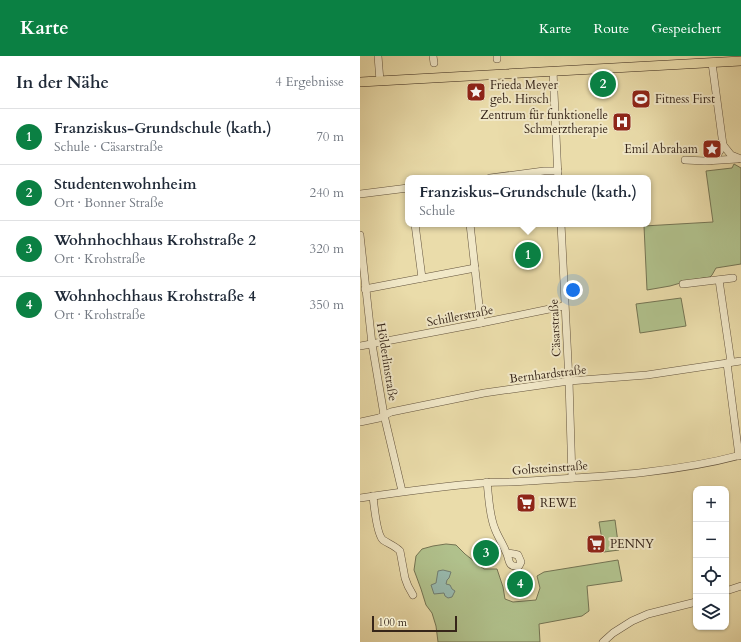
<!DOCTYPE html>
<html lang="de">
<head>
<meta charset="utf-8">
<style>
  :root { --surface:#fff; --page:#f2f2f3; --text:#1f2937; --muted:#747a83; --line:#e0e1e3; --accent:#0b8043 }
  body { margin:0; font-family:Cardo,serif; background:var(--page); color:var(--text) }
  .controls { position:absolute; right:12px; bottom:12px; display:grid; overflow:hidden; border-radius:8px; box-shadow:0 1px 3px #0004 }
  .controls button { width:36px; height:36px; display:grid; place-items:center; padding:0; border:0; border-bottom:1px solid var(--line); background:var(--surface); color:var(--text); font:20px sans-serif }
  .scale { position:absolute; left:12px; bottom:10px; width:85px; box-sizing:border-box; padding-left:4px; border:2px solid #362519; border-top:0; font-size:11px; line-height:14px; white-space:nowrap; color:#362519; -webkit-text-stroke:3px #f1e8c8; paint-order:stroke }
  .you { position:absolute; left:213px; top:234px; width:14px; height:14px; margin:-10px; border:3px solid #fff; border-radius:50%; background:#1a73e8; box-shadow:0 0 0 6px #1a73e833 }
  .badge { display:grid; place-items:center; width:26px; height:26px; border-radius:50%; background:var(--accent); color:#fff; font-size:13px; font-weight:700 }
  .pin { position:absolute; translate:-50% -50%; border:2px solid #fff; box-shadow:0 1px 4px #0006 }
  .popup { position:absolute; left:45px; top:119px; width:246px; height:52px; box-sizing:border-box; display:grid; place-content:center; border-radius:8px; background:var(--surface); filter:drop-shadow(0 1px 3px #0005); font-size:13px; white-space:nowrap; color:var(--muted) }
  .popup b { font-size:15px; color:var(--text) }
  .popup::after { content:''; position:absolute; left:50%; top:100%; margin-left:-8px; border:8px solid transparent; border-top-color:var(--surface) }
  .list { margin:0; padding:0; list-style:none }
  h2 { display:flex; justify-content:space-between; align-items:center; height:52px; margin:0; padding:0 16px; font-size:17px }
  h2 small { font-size:13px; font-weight:400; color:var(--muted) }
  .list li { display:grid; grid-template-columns:26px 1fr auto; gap:12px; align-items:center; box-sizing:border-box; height:56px; padding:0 16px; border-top:1px solid var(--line) }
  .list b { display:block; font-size:15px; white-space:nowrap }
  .list p { margin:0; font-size:13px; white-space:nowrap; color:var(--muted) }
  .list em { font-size:13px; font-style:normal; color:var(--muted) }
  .icon { flex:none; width:22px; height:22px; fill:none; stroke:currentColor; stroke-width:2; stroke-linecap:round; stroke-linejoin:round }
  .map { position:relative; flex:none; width:381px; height:586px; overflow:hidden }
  header { display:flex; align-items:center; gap:24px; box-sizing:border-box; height:56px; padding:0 20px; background:var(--accent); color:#fff }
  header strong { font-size:19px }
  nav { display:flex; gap:22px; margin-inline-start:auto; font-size:14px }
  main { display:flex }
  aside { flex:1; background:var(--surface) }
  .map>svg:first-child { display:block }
</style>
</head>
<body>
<header>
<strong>Karte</strong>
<nav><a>Karte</a><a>Route</a><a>Gespeichert</a></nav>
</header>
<main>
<aside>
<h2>In der Nähe<small>4 Ergebnisse</small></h2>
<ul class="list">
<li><span class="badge">1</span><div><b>Franziskus-Grundschule (kath.)</b><p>Schule · Cäsarstraße</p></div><em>70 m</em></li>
<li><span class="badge">2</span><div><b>Studentenwohnheim</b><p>Ort · Bonner Straße</p></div><em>240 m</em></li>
<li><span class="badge">3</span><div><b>Wohnhochhaus Krohstraße 2</b><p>Ort · Krohstraße</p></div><em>320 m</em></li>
<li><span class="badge">4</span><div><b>Wohnhochhaus Krohstraße 4</b><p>Ort · Krohstraße</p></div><em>350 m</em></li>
</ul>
</aside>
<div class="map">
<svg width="381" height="586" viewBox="0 0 381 586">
  <rect width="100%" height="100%" fill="#eadcaa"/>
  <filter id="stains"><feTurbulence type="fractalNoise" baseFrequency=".005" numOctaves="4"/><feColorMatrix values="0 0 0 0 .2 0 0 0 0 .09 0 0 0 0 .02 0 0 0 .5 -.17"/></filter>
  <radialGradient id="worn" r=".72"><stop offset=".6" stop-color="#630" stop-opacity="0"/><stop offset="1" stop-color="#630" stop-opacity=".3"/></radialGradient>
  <g fill="#b1c28d" stroke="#747453">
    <polygon points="374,108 381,112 381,208 356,212 352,219 350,221 331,224 310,230 287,234 284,170 353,166 346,115 372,112"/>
    <polygon points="321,242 326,270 280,277 276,248"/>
    <polygon points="255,464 259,494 244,496 239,466"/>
    <polygon points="86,488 96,489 105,498 124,513 137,513 143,531 145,543 153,546 176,544 180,532 177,520 184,516 258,504 262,525 227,530 229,555 222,560 179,568 180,586 78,586 76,570 72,557 66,549 61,533 54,514 56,500 62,493 73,490"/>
  </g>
  <polygon fill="#98baaf" stroke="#717e73" points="83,514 91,516 89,522 87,524 86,528 90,529 92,533 95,535 92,541 88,542 85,540 84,537 74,538 71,529 76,527 78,515"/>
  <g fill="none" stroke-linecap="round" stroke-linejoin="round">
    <g stroke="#63533d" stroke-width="8">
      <g id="minor">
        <polyline points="18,0 20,25"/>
        <polyline points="73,0 74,7"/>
        <polyline points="137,0 137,3"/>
        <polyline points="352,7 363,89 371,99 381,103"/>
        <polyline points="193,15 198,122"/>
        <polyline points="325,104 345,105 377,103"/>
        <path d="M352 104C358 100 360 95 363 89"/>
        <polyline points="130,122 184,115 198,115"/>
        <polyline points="0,138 48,132"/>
        <polyline points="55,168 62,222"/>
        <polyline points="110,168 121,267"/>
        <polyline points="201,168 209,325 212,422"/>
        <polyline points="0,179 12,288 24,359 42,435"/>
        <polyline points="359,224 371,306"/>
        <polyline points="323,228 373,222"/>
        <polyline points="5,233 115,212"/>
        <polyline points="0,290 121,267 204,250"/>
        <polyline points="367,307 379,400"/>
        <polyline points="0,366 19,362 31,356 124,337 209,325 287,319 381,305"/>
        <path d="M127 426C129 442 129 459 135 473 138 481 143 488 146 496 150 503 147 512 159 510L161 506 158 499 154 498 147 497"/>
        <path d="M13 440C14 450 17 479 23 484 29 488 35 490 40 495L45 522 48 530 53 539"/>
        <path d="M0 442C41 436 82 430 123 427 132 426 141 426 150 426 227 421 306 419 381 399"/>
        <polyline points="366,535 381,530"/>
        <polyline points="243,586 253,577 272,565 288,558 336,546"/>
      </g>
    </g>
    <g stroke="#362519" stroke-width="10">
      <polyline id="major" points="0,26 381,5"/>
    </g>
    <use href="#minor" stroke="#f1e8c8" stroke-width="7"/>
    <use href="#major" stroke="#eadcaa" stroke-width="9"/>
  </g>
  <defs>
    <g id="sight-square" transform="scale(1)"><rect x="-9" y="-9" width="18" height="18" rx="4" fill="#8f2418" stroke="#f1e8c8"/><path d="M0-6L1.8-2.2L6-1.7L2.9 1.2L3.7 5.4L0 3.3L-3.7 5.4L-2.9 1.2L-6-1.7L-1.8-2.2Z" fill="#fff"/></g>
    <g id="stadium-square" transform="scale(1)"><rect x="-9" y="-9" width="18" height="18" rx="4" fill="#8f2418" stroke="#f1e8c8"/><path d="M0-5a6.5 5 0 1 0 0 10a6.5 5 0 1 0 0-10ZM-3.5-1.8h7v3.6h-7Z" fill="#fff"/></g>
    <g id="hospital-square" transform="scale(1)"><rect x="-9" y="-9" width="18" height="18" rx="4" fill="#8f2418" stroke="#f1e8c8"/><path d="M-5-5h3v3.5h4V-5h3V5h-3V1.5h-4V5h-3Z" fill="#fff"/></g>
    <g id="supermarket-square" transform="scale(1)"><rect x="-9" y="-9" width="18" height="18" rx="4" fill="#8f2418" stroke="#f1e8c8"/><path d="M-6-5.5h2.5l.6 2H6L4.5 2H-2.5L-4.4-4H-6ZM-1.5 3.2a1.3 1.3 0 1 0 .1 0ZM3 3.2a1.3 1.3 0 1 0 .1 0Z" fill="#fff"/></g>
  </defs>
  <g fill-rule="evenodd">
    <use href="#sight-square" x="116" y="36"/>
    <use href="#stadium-square" x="281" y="43"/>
    <use href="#hospital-square" x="262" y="66"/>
    <use href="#sight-square" x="352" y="93"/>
    <use href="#supermarket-square" x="166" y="447"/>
    <use href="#supermarket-square" x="236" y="488"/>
  </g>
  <g text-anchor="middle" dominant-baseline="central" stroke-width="4" stroke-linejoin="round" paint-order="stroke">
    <g font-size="12" fill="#362519" stroke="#f1e8c8" text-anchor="start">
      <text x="130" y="29">Frieda Meyer<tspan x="130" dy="14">geb. Hirsch</tspan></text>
      <text x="295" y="43">Fitness First</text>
      <text x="248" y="59" text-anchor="end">Zentrum für funktionelle<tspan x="248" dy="14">Schmerztherapie</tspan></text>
      <text x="338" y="93" text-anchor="end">Emil Abraham</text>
      <text x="180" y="447">REWE</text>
      <text x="250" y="488">PENNY</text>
    </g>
    <g font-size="12" fill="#362519" stroke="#f1e8c8">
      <text transform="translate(100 260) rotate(-11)">Schillerstraße</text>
      <text transform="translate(195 272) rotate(-93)">Cäsarstraße</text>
      <text transform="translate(27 306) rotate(81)">Hölderlinstraße</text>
      <text transform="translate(188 318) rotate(-7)">Bernhardstraße</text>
      <text transform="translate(190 412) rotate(-4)">Goltsteinstraße</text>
    </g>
  </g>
  <rect width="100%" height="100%" filter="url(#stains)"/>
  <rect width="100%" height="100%" fill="url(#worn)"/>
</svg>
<div class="controls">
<button>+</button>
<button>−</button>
<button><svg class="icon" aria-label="locate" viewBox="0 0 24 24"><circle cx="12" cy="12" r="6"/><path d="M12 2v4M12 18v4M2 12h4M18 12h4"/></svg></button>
<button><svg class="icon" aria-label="layers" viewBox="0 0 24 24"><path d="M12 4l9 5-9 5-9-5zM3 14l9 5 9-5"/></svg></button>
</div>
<div class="scale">100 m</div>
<div class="you"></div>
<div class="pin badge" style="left:168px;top:199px">1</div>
<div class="popup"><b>Franziskus-Grundschule (kath.)</b>Schule</div>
<div class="pin badge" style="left:243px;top:28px">2</div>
<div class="pin badge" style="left:126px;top:497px">3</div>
<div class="pin badge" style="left:160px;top:528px">4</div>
</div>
</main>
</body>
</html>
